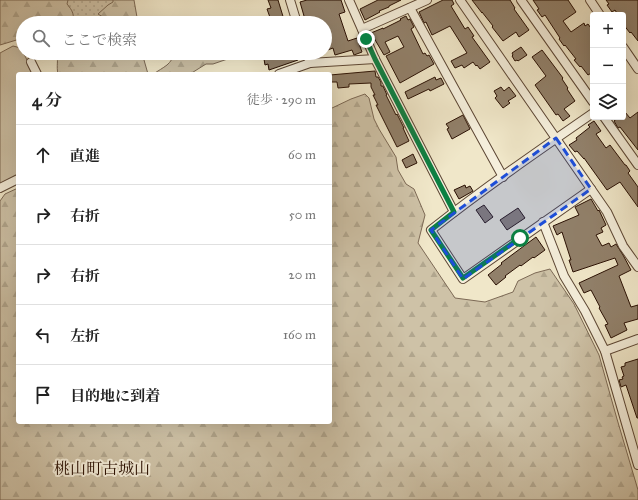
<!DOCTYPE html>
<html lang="ja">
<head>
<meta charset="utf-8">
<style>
  :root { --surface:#fff; --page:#f6f6f6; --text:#222; --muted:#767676; --line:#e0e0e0 }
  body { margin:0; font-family:"IM FELL Great Primer","Noto Serif JP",serif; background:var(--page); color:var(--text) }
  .controls { position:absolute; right:12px; top:12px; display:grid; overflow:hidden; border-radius:4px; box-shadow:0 4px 16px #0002 }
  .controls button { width:36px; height:36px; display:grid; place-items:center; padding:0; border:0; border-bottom:1px solid var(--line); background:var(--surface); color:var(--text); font:20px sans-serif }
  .stop { position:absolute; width:12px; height:12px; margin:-9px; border:3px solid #0b8043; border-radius:50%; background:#fff }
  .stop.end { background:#0b8043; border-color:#fff; box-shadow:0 1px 4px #0008 }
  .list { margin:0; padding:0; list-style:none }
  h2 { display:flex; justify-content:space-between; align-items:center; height:52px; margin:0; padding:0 16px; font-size:17px }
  h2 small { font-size:13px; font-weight:400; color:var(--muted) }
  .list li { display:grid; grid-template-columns:26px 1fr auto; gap:12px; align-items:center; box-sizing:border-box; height:60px; padding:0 16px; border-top:1px solid var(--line) }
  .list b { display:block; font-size:15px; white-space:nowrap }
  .list em { font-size:13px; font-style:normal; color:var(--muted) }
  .icon { flex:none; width:22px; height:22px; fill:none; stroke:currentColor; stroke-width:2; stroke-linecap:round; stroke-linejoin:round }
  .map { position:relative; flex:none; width:638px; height:500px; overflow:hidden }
  .search { position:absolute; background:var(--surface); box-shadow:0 4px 16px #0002; left:16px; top:16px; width:316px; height:44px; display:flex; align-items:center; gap:10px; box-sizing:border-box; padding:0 14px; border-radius:22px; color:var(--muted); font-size:15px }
  .panel { position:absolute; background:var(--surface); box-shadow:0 4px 16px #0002; left:16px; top:72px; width:316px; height:352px; border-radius:4px }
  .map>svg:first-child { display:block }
</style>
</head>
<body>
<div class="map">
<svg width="638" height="500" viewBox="0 0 638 500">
  <defs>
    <pattern id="grass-dots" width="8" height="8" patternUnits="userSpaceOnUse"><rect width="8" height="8" fill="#cec2a7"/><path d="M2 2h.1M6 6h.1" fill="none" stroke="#b1a68e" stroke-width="1.8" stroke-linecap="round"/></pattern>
    <pattern id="forest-firs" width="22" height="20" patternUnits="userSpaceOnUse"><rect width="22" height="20" fill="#cec2a7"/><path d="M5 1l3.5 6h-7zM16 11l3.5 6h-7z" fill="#b1a68e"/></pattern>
  </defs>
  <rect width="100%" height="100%" fill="#f0e7c9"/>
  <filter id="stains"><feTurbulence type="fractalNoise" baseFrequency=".005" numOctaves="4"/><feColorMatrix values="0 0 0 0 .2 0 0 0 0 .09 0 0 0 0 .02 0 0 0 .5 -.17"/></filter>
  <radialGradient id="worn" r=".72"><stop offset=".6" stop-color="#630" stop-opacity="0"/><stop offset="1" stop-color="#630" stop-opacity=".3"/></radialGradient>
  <polygon fill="url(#grass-dots)" stroke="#7c6955" points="0,0 130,0 134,23 23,23"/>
  <g fill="url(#forest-firs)" stroke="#7c6955">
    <path d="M0 0H68L67 4C72 10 76 16 71 23H23V38L0 45Z"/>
    <polygon points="113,0 134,0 138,23 114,23 114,20 106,19 98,14 108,5 113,2"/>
    <path d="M56 53H101L112 58 121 57 123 53H142L148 74H58C56 66 59 60 56 53Z"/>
    <path d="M192 53H245L213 64H206L190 74H153C158 71 163 68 167 65 171 62 172 57 177 55 182 53 186 57 192 53Z"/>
    <polygon points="365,94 369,98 374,119 379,129 396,157 398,170 406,184 414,189 425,215 418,243 455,298 485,302 513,292 518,281 535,273 550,269 574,304 599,355 617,419 638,490 638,500 0,500 0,201 5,194 18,188 18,422 330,422 330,109 351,99"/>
  </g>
  <polygon fill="#cec2a7" stroke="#7c6955" points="13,46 21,48 34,74 18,74 18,178 0,187 0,53"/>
  <g fill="#91806a" stroke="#2a1003">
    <polygon points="268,0 278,0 285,23 272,23 267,9 271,8"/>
    <polygon points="307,0 341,0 345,12 339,14 348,41 357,38 362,52 354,55 352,50 335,55 333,48 325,51 325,23 306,23 300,2"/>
    <polygon points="378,0 401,0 389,6 389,7 379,11 380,12 365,20 360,9"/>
    <polygon points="443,0 452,0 454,4 451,6 465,29 468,27 474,36 472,37 490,62 480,69 477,65 476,66 473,62 464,68 462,65 455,68 451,61 467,53 450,26 432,35 426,22 424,23 420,14 419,12"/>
    <polygon points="472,0 510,0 515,8 514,9 529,30 519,37 516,32 503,41 492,27 493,26 482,12 482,13"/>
    <polygon points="533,0 568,0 576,12 563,21 571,32 584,23 585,26 588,24 593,31 593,72 588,75 581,66 580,67 574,60 576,59 565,45 564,46 559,39 560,38 545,15 542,17 537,10 539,9"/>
    <polygon points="606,0 638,0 638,41 631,32 630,33 623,24 623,15 618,15 615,10 612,12 607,5 609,4"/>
    <polygon points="406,16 408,20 410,19 414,27 411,29 423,54 425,53 427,56 429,55 434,64 400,83 386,56 404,47 398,36 385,42 390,52 384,55 371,33 383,28 383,29 401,20 400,19"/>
    <polygon points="521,47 527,55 518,61 517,60 515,61 512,56 513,55 512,53"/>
    <polygon points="542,50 563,78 562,79 568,88 567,89 575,101 564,109 570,116 563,121 558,114 556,115 535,85 546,76 532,57"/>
    <polygon points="263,53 273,53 274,56 284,53 295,53 298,60 269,70 268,64 265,65"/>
    <polygon points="375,71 376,77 378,77 381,82 381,86 383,86 387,95 386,95 396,115 397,114 404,128 403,128 409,141 397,147 376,105 378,105 373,95 375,95 371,87 371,83 349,84 349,87 338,88 337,82 330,82 330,75"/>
    <polygon points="435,77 436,80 441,78 444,84 430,91 429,89 408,99 405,92"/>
    <polygon points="501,87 504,91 509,87 516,96 508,101 510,103 503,108 495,98 497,96 494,91"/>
    <polygon points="625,112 630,118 638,112 638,150 620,127 618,128 614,121 619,117 623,117 623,114"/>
    <polygon points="463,115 470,129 452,139 447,129 449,128 446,124"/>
    <polygon points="594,121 601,131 596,134 606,148 610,145 625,165 626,165 630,171 628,173 638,187 638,207 620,182 607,190 584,158 584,159 577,151 575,152 569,145 577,140 576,138 590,127 588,125"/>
    <polygon points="413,154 417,163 406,168 402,160"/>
    <polygon points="465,185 466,188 470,186 473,191 459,199 454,190"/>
    <polygon points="591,199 598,211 599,210 606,225 601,228 603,232 596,235 602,246 609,243 611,247 616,244 623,255 631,270 619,276 631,307 638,305 638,319 624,323 627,330 611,338 605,325 608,324 599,308 600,307 591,290 584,293 579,283 618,265 615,258 573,272 569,260 571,260 562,232 557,235 553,226 579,215 575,207"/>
    <polygon points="484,205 493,217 485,223 476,210"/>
    <polygon points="518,208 525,218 507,230 500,220"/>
    <polygon points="536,237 545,250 534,258 533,257 521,266 520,265 505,276 506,277 496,285 488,275 502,264 501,263"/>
    <polygon points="638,359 638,418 637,418 626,385 621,387 619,380 623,379 622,377 624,376 621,367 625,366 625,363"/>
  </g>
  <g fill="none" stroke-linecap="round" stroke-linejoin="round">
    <g stroke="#5c4634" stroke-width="10">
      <g id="minor">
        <polyline points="290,0 297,23"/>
        <polyline points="349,0 375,59 454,212"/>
        <polyline points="460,0 607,212 623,246 638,267"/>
        <polyline points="521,0 593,102"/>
        <polyline points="590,0 600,15"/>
        <polyline points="410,8 503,177"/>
        <polyline points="362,29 427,0"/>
        <polyline points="623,47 638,69"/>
        <polyline points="307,53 310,63"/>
        <polyline points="31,62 37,74"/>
        <polyline points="279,74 310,63 375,59"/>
        <polyline points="604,117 638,165"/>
        <polyline points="0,188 18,179"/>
        <path d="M591 189 463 279 431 230C483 189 538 151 593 113"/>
        <polyline points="543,222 564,276 585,311 605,351 638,465"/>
        <polyline points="605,351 638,339"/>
      </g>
    </g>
    <use href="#minor" stroke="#f5efdc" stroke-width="8"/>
  </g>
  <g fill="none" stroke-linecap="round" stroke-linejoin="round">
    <polyline stroke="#0b8043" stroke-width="5" points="366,39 375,59 454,212 431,230 463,278 520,238"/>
  </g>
  <path fill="#1d4ed8" fill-opacity="0.2" stroke="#1d4ed8" stroke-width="3" stroke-dasharray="8 5" stroke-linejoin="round" d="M556 138 591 189 463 279 431 230Z"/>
  <g text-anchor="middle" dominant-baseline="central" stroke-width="4" stroke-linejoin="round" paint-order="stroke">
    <g font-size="16" fill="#2a1003" stroke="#f5efdc">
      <text x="102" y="468">桃山町古城山</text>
    </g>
  </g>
  <rect width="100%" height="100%" filter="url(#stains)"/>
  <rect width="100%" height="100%" fill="url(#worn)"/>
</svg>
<div class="controls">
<button>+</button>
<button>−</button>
<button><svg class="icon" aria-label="layers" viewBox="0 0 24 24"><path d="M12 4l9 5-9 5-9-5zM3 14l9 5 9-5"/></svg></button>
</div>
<div class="stop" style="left:520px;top:238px"></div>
<div class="stop end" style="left:366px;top:39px"></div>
<div class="search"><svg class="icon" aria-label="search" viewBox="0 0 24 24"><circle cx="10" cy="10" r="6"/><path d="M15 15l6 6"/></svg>ここで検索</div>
<section class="panel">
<h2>4 分<small>徒歩 · 290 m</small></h2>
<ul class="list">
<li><svg class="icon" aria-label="ahead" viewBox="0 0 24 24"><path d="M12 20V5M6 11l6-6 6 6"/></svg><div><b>直進</b></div><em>60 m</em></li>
<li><svg class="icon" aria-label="right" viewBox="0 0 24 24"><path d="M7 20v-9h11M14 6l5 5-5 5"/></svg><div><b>右折</b></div><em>50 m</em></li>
<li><svg class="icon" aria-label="right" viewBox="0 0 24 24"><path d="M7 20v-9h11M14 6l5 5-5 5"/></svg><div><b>右折</b></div><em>20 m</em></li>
<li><svg class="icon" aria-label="left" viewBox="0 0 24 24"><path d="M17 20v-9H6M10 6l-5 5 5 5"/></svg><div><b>左折</b></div><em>160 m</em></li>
<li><svg class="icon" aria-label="arrive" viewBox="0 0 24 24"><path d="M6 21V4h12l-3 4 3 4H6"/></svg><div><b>目的地に到着</b></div></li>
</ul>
</section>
</div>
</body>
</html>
